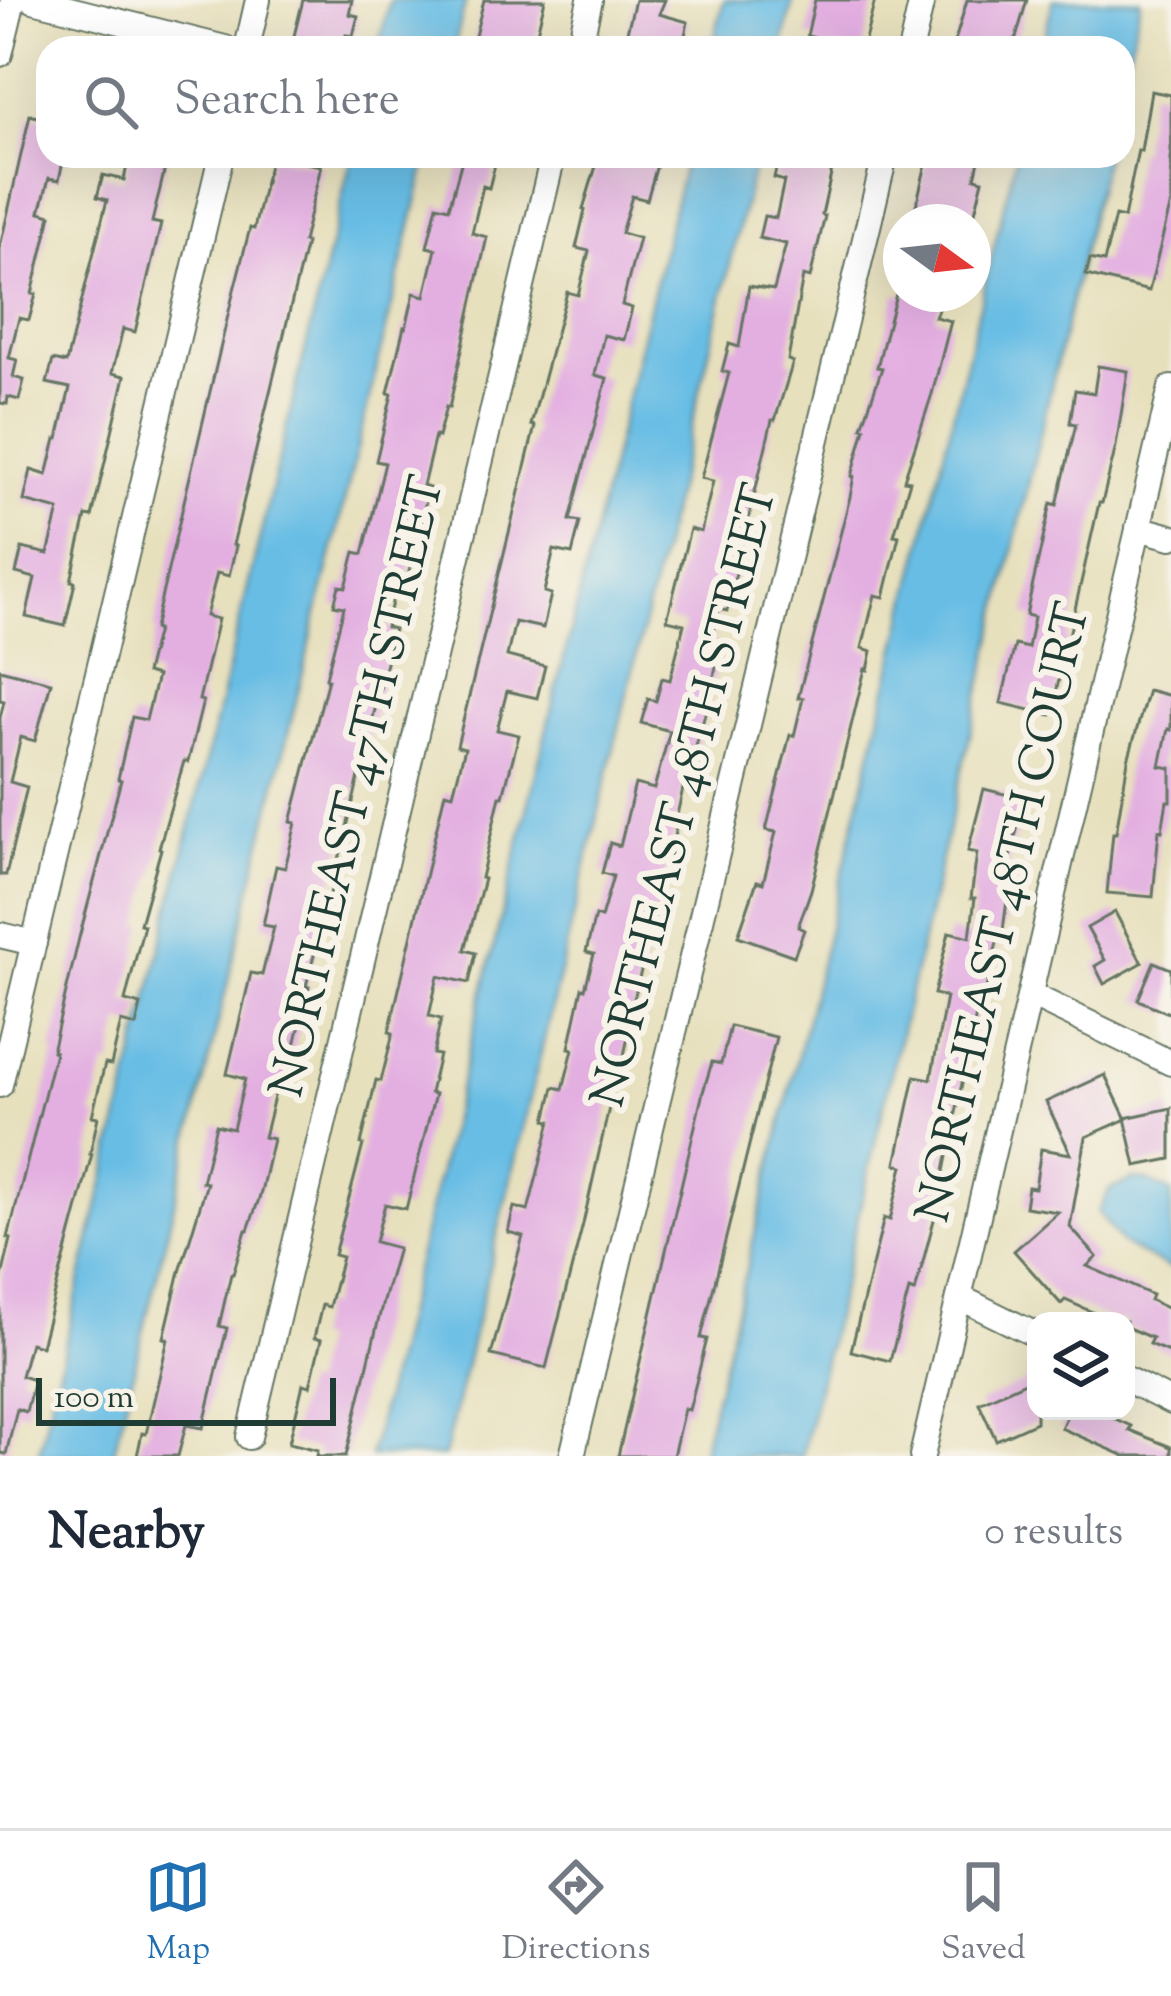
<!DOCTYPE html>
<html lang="en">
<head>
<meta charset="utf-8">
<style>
  :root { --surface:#fff; --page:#f2f2f3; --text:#1f2937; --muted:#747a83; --line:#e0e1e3; --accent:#1f6fb2 }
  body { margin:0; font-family:"Sorts Mill Goudy",serif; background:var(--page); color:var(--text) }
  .controls { position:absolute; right:36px; bottom:36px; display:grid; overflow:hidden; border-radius:24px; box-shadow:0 12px 48px #0002 }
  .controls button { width:108px; height:108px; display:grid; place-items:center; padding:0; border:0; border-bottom:3px solid var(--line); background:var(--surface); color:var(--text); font:60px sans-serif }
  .compass { position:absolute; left:883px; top:204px; width:108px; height:108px; border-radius:50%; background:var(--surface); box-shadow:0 12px 48px #0002; rotate:105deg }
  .scale { position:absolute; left:36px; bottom:30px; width:300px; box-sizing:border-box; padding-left:12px; border:6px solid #1f3d34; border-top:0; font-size:33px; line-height:42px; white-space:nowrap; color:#1f3d34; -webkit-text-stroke:9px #f7f3e8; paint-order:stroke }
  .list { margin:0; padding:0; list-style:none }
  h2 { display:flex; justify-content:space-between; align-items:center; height:156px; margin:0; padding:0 48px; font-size:51px }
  h2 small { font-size:39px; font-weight:400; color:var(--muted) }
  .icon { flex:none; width:66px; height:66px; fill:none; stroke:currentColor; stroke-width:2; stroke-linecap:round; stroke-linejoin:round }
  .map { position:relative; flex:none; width:1171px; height:1456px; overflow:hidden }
  .search { position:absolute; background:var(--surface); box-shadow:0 12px 48px #0002; left:36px; right:36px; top:36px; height:132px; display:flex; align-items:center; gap:30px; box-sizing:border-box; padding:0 42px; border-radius:36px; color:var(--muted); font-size:45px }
  .sheet { height:372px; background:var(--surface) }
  nav { display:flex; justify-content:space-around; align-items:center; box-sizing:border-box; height:168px; border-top:3px solid var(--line); background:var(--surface); font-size:33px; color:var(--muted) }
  nav a { display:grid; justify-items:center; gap:6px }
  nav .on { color:var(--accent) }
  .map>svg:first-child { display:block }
</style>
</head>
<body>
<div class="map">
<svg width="1171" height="1456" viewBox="0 0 1171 1456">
  <rect width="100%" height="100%" fill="#f7f3e8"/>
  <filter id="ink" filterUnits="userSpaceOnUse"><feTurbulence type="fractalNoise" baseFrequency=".00833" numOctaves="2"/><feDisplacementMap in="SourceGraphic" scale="24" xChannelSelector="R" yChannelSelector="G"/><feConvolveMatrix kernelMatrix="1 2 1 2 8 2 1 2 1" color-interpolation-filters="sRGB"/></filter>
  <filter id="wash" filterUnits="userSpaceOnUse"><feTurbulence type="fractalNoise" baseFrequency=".004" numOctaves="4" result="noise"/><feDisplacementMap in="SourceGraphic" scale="48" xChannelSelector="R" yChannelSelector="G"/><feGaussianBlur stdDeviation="2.7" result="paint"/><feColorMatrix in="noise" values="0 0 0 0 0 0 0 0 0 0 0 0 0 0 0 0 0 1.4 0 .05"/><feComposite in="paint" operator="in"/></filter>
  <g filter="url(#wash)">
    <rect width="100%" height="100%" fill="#e7e0bd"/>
    <g fill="#68bde5" stroke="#447d8c" stroke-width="3">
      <polygon points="390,0 466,0 454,48 378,48"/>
      <polygon points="724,0 793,0 782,48 712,48"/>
      <polygon points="1053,0 1141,0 1123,79 1123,48 1042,48"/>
      <polygon points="352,156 428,156 113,1456 38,1456"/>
      <polygon points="686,156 756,156 444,1456 370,1456"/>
      <polygon points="1016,156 1105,156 802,1456 701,1456"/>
      <polygon points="1134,1179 1148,1181 1171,1192 1171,1269 1122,1244 1098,1212 1110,1189"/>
    </g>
    <g id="blocks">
      <g fill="#e3afe1">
        <polygon points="303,0 352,0 349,14 358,16 353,36 346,35 343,48 291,48"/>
        <polygon points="484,0 545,0 533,48 472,48"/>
        <polygon points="635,0 665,0 659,14 688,22 682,48 623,48"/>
        <polygon points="815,0 875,0 863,48 814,48 816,38 807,36"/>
        <polygon points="967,0 1027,0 1013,48 953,48"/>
        <polygon points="1151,91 1171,95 1171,203 1149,291 1086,275 1090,259 1104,262 1115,216 1124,218 1138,150 1141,151"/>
        <polygon points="30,115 48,120 48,156 64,156 59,180 49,178 40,212 51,215 32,294 36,294 29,320 19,318 9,358 17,360 13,377 24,380 19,400 8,397 7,404 0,403 0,247"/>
        <polygon points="129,156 168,156 152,222 161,224 135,332 123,329 112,373 125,376 92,517 86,516 71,581 75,582 65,626 26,617 35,578 16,573 22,548 48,554 59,510 24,501 31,470 47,475 56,439 58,439 70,388 47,383 53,360 66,363 107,200 97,197 103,175 124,180"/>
        <polygon points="271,156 321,166 303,242 306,243 233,545 236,546 229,576 217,573 206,616 218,619 199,700 203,701 188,762 184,761 159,848 161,849 140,924 144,925 125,1001 141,1005 136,1026 121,1022 111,1065 105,1064 92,1116 98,1117 90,1154 92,1154 41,1346 30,1343 21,1376 34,1380 26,1412 17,1409 6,1454 0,1453 0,1285 11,1239 8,1238 55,1052 52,1051 80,934 121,780 118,779 132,717 146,720 157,676 146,673 157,630 154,629 234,290 250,228 254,229"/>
        <polygon points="463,156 497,156 489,188 483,186 472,233 487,237 449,408 446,407 438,437 435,436 423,486 429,488 405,588 396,586 386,627 394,629 343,844 306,986 309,987 290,1066 286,1083 278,1081 264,1137 273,1139 260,1196 248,1230 246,1230 233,1274 231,1274 219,1326 227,1328 203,1428 186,1425 178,1456 137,1456 142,1433 146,1434 168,1339 164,1338 179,1275 207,1183 202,1182 216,1125 233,1129 245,1079 227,1074 251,973 262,975 274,927 263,925 276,866 285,868 296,823 291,822 328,679 326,678 344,607 334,605 339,586 346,587 355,552 363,554 385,463 376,461 392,394 388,393 404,327 406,328 414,293 425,296 436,249 427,247 437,205 449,208"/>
        <polygon points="599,156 628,156 657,165 647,200 632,196 621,233 639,238 622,305 632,308 624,340 604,335 595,375 607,378 570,520 580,522 572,554 554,550 544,592 551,594 543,628 515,622 507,656 545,666 537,698 507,691 497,730 519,735 503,796 500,796 481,878 484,879 465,950 476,953 469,983 438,976 429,1016 441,1019 433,1054 439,1055 430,1093 435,1094 406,1209 385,1204 375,1242 398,1248 383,1301 346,1456 317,1456 318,1450 289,1443 303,1384 310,1386 321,1340 314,1338 322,1305 329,1307 342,1257 334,1255 363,1145 361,1144 376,1080 381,1081 393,1033 389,1032 445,792 453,794 465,748 457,746 535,426 531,425 567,292 578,295 589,251 576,248 585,210 583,209"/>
        <polygon points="779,156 835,156 822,215 825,216 810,278 803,276 788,360 793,362 775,420 772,420 727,611 719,609 710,641 717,643 713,657 718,658 705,714 688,775 686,775 675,824 677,824 634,999 636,1000 623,1060 618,1059 607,1102 610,1103 583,1224 546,1368 491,1355 523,1236 508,1232 514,1207 528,1211 551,1121 546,1120 554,1087 563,1089 573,1049 569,1048 582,988 585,989 594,954 586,952 595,916 601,918 613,876 602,873 610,843 620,846 635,784 654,789 670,731 641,723 648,699 656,701 662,678 670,680 684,624 667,620 690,529 701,532 713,481 701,478 729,373 722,371 729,344 739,347 749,286 774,290 786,244 759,238 764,216 776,218 784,181 774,178"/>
        <polygon points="928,156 980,156 975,178 983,180 973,220 966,218 965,222 912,222"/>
        <polygon points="896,294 944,294 935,317 951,321 932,394 904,480 910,481 894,535 899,536 884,597 875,595 862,648 872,651 868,670 865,669 811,890 798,927 804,930 794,956 738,936 757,881 763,883 776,832 766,830 790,735 794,736 803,698 798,698 850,497 854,476 852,476 865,428 862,427 882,368 877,367"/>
        <polygon points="1098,366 1128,371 1116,446 1102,503 1099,503 1051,715 1001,703 1015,645 1028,648 1034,617 1026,615 1051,503 1057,505 1076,424 1070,423 1075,390 1094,393"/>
        <polygon points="0,669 51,682 35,741 21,737 10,782 27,787 6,875 0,875 0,718 4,701 0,700"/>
        <polygon points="1148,690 1171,696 1171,730 1168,729 1160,766 1171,768 1171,801 1167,801 1162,831 1159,830 1153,897 1107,893 1113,833 1116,833 1128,760"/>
        <polygon points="984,789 1025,799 1006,872 1011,872 1003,930 1000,930 982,1005 978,1005 934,1220 915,1292 909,1290 890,1361 851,1351 884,1218 890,1220 903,1166 896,1164 915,1076 931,1079 946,997 934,994 949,932 970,937 975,898 971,898 977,853 968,851"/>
        <polygon points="1115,912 1142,963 1104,984 1095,966 1105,960 1087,928"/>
        <polygon points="1154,962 1171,969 1171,1014 1138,1000"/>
        <polygon points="730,1026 776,1037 701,1338 707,1339 689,1410 684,1409 673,1456 618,1456 703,1092 712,1062 721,1064"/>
        <polygon points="1105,1075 1126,1119 1086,1137 1070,1227 1097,1257 1087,1266 1152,1295 1150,1300 1171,1310 1171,1353 1149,1344 1152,1338 1126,1327 1126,1321 1113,1321 1065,1300 1061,1304 1014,1251 1058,1212 1025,1207 1028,1187 1035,1188 1041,1149 1071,1154 1046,1102"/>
        <polygon points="1171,1108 1171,1159 1136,1166 1125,1118"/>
        <polygon points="1036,1377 1036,1422 996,1440 979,1403"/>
        <polygon points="1069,1411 1097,1411 1131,1426 1129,1430 1171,1447 1171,1456 1125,1456 1061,1428"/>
      </g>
    </g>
  </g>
  <g filter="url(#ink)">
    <use href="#blocks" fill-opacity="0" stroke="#657664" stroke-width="3"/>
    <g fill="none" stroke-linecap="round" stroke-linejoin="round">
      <g stroke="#657664" stroke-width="28">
        <g id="minor">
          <polyline points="33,0 225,48"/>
          <polyline points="247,48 258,0"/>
          <polyline points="579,48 590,0"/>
          <polyline points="911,48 922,0"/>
          <polyline points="0,54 13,0"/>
          <polyline points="1138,528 1171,537"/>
          <polyline points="0,935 34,943"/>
          <polyline points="1031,995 1171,1063"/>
          <polyline points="0,1085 221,156"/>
          <polyline points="959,1297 1036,1335"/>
          <polyline points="1126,1379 1171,1402"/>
          <polyline points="249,1437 553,156"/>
          <polyline points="572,1456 885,156"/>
          <polyline points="922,1456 1171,388"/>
        </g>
      </g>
      <use href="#minor" stroke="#fff" stroke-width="24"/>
    </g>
  </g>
  <g text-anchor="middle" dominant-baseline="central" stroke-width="12" stroke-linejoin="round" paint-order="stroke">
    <g font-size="48" fill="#1f3d34" stroke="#f7f3e8">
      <text transform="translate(360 787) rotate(-77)">NORTHEAST 47TH STREET</text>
      <text transform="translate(687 796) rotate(-76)">NORTHEAST 48TH STREET</text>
      <text transform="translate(1006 913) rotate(-77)">NORTHEAST 48TH COURT</text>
    </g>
  </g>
</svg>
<div class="controls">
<button><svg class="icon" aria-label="layers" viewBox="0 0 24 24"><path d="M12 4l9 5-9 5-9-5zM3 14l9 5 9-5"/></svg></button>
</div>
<svg class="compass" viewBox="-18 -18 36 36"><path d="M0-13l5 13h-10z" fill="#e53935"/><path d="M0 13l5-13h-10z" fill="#747a83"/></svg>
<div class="scale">100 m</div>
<div class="search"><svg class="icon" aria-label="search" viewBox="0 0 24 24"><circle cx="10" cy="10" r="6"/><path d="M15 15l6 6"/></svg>Search here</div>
</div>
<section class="sheet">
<h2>Nearby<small>0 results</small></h2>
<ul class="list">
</ul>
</section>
<nav>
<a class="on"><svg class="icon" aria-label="map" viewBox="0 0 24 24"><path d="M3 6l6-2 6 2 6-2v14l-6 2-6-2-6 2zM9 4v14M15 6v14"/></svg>Map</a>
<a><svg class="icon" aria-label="directions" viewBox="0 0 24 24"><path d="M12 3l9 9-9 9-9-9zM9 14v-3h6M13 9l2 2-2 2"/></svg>Directions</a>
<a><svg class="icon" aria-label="saved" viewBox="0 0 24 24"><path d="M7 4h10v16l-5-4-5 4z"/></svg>Saved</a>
</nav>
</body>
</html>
